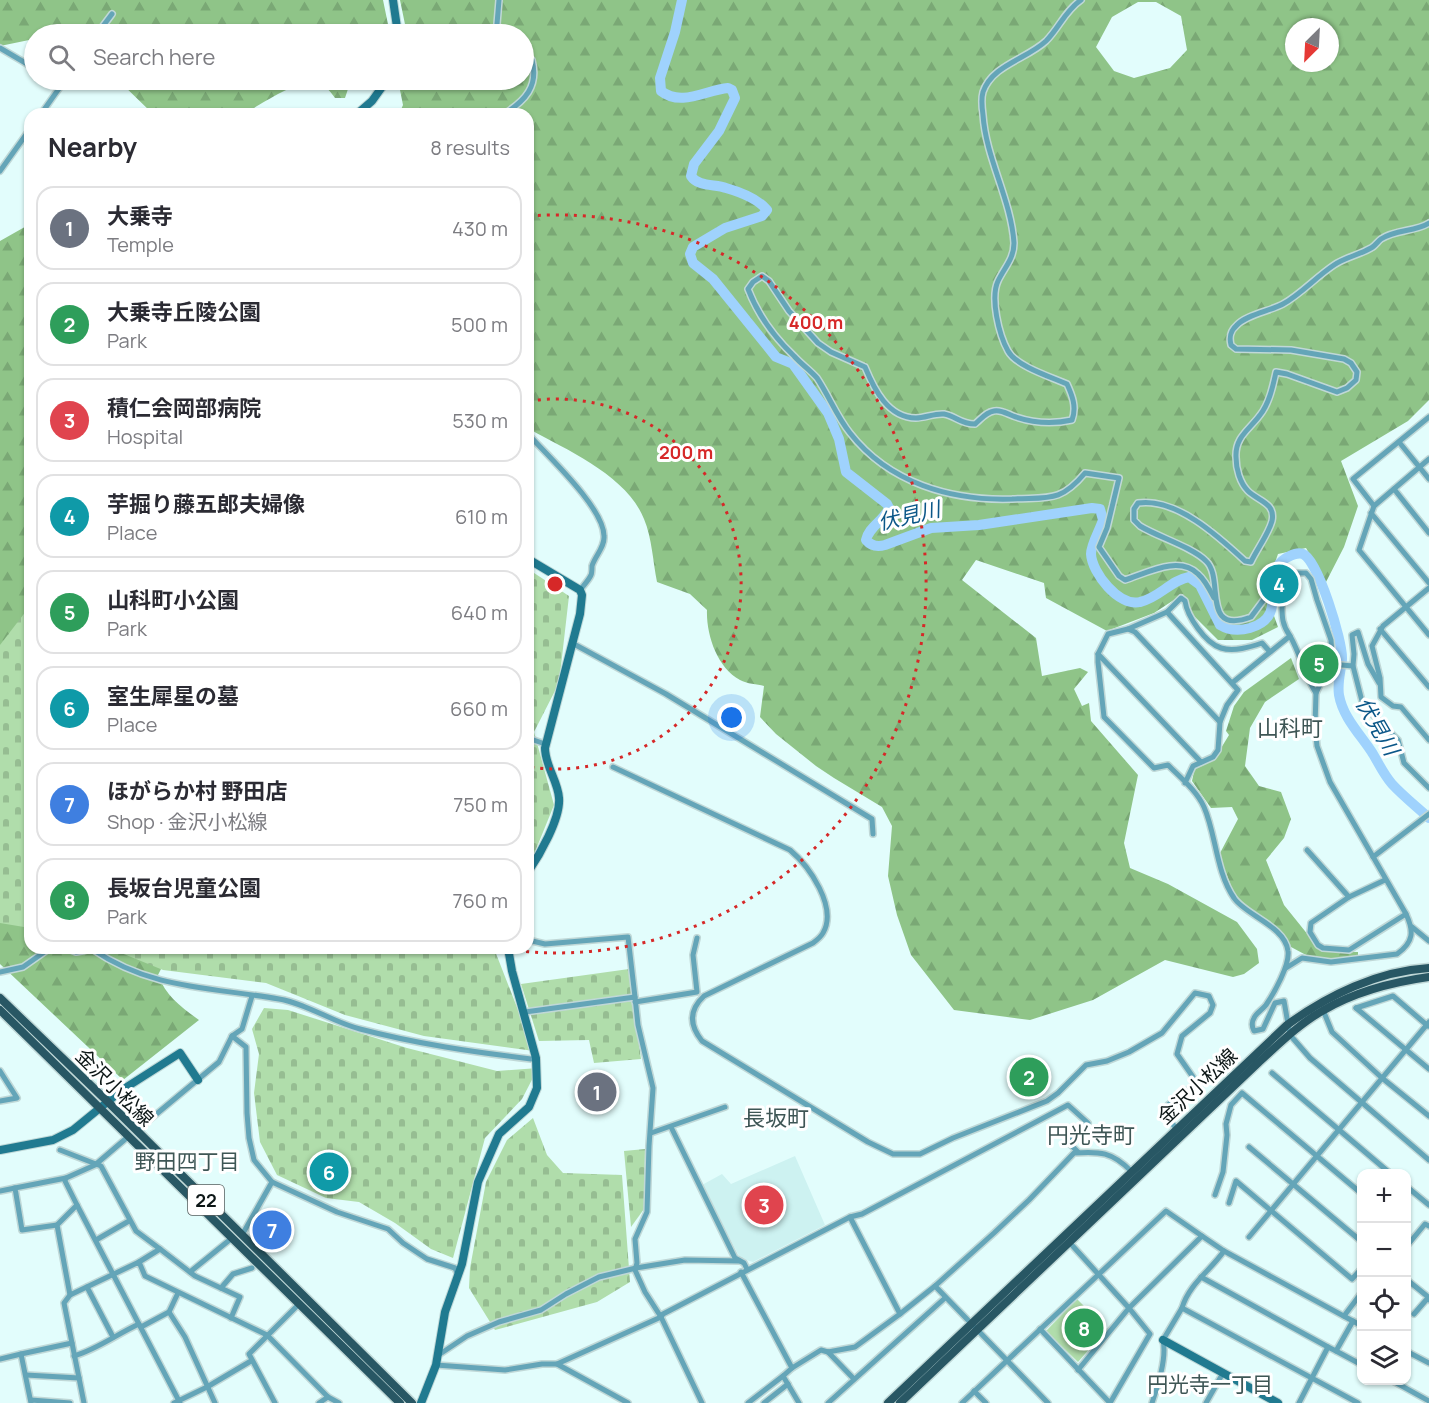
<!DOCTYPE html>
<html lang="en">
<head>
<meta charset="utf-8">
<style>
  :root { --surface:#fff; --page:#f2f2f3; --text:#2b2b33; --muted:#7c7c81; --line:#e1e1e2; --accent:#d93025 }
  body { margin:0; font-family:Manrope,"Noto Sans JP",sans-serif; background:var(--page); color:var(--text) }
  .controls { position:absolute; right:18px; bottom:18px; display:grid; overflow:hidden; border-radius:12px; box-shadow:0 2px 4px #0004 }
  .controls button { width:54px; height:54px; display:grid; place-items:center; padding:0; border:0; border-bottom:2px solid var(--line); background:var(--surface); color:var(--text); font:30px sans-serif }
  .compass { position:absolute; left:1285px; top:18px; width:54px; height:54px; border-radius:50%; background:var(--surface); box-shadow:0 2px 4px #0004; rotate:204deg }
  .you { position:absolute; left:732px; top:718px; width:21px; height:21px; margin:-15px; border:4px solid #fff; border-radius:50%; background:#1a73e8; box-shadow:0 0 0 9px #1a73e833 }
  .badge { display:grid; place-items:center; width:39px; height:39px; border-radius:50%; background:var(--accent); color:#fff; font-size:20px; font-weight:700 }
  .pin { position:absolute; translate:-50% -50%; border:3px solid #fff; box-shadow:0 2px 6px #0006 }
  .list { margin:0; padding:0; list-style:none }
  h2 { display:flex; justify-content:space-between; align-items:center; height:78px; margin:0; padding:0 24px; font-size:26px }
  h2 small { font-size:20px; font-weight:400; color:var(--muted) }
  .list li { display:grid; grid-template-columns:39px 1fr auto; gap:18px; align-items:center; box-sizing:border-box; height:84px; margin:0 12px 12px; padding:0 12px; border:2px solid var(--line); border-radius:18px }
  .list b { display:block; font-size:22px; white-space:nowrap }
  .list p { margin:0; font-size:20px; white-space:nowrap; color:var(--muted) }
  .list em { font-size:20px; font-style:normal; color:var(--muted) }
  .icon { flex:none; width:33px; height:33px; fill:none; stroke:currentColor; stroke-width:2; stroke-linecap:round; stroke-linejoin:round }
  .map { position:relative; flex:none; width:1429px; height:1403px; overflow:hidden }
  .search { position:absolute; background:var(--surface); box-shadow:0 2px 4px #0004; left:24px; top:24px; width:510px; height:66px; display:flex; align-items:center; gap:15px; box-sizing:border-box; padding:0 21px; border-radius:33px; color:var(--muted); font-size:22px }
  .panel { position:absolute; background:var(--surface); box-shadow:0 2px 4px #0004; left:24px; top:108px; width:510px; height:846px; border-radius:18px }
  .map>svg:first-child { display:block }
</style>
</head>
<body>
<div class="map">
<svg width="1429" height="1403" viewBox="0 0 1429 1403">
  <defs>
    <pattern id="forest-firs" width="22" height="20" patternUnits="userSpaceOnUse" patternTransform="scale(1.5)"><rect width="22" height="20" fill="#8fc488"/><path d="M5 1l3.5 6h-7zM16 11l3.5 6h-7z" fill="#7aa875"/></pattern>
    <pattern id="cemetery-stones" width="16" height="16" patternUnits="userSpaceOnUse" patternTransform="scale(1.5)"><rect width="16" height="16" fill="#b0ddab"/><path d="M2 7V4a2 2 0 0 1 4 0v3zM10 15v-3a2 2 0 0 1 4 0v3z" fill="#96bd92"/></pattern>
  </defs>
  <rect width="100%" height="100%" fill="#e2fdfc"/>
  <polygon fill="#cdf2f1" points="795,1156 825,1225 753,1262 740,1258 702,1185 722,1174 731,1184"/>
  <polygon fill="#b0ddab" points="1077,1299 1107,1329 1078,1362 1046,1331"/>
  <g fill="url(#forest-firs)" fill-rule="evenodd">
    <polygon points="0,0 383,0 390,34 34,34 34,39 0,46"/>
    <path d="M400 0H1429V400L1408 421 1341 461 1358 506 1344 547 1326 582 1306 548 1278 554 1265 591 1278 627 1252 640H1218L1192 614 1183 594 1154 613 1107 631 1046 598 1044 583 976 560 962 580 1036 638 1042 676 1080 668 1088 672 1074 689 1082 706 1089 703 1091 721 1138 775 1124 843 1130 868 1168 884 1237 922 1257 949 1259 963 1244 974 1233 977 1165 960 1093 1000 1030 1020 954 1010 911 955 897 915 888 876 892 826 882 807 834 778 816 766 776 734 760 717 764 686C757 684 747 684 740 680 717 668 706 634 707 610L690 594 657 582C653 562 652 538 644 519 627 476 569 451 531 430H528V114H399L403 105 398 80H524V34H407ZM1138 2H1156L1181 16 1187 50 1170 68 1134 78 1114 71 1096 47 1112 17ZM1294 27H1330V63H1294Z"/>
    <path d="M118 80H351L345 98H335C332 94 327 87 322 84 306 74 267 101 252 109L247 114H153Z"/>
    <path d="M30 224V948H228L166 959 158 975C166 996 181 1007 199 1020L123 1080 0 964V241Z"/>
    <polygon points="1291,658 1299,679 1265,702 1250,728 1245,766 1259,786 1281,792 1291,819 1284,838 1266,860 1284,905 1321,951 1358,952 1358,956 1330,960 1306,955 1291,947 1279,929 1236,899 1219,855 1238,819 1232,807 1211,808 1192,781 1195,767 1215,758 1229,735 1226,731 1234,706 1244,692"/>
  </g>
  <g fill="url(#cemetery-stones)">
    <polygon points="528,569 569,596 559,683 534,732 554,805 528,869"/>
    <polygon points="30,606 30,928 0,923 0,645"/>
    <polygon points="109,948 496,948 495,951 534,1051 424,1036 345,1015 266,983 163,970"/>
    <polygon points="629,969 641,1059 594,1063 589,1040 539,1041 521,984"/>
    <polygon points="264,1008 288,1010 407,1048 497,1071 538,1068 522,1099 485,1138 453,1258 431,1249 395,1223 359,1202 326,1198 277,1175 260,1142 254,1093 259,1054 252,1029"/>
    <polygon points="533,1118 547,1155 563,1173 622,1175 630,1282 597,1302 495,1330 469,1288 470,1268 486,1182 507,1140"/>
    <polygon points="645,1149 644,1209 631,1227 624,1151"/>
  </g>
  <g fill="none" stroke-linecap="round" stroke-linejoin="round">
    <path stroke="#9fd2fd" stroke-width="10" d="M682 0 675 32 660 78 661 91C681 107 706 90 728 88L732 90 735 98 719 131 694 164 691 176C698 187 715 184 726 188 740 192 758 199 767 210L762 216 725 228 693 247 690 254 693 263 713 279 776 357 793 364 828 413 839 439 846 472 887 504 889 508C884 521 869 526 866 540 871 546 878 547 885 545L931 528 979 525 1092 508 1100 509 1103 520C1100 530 1091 544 1091 554 1092 573 1119 607 1140 602 1159 598 1171 580 1189 577L1200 585 1220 625C1230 631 1239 631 1250 628 1292 616 1257 576 1286 558 1292 555 1297 552 1303 554 1318 560 1343 642 1342 659 1341 671 1337 683 1339 695 1343 718 1361 735 1373 754 1379 764 1384 775 1392 784 1403 796 1417 807 1429 818"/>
    <g stroke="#c0d8d7" stroke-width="8">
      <g id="street">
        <polyline points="499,0 497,24 500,34"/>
        <path d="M1081 0C1065 11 1059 28 1046 41 1027 59 992 65 983 92 981 99 982 108 983 115 986 159 1011 199 1014 243 1014 259 1004 268 998 281 990 298 999 335 1008 351 1016 366 1051 377 1067 384 1072 395 1077 407 1072 420 1054 424 1034 423 1016 417 1009 415 1001 409 994 411 986 412 981 419 975 424 960 424 956 416 944 414 935 413 925 418 916 418 888 418 874 389 865 367L831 352 818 343 789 311 769 281 762 276 753 282 748 289C758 315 774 337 794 356 801 364 810 370 817 378 829 396 837 417 850 433 889 483 951 501 1012 499 1048 497 1060 503 1085 473L1119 478 1107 528 1099 547 1119 576 1125 580C1147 573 1179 555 1198 574 1205 580 1210 590 1214 598"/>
        <polyline points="97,34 112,14"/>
        <polyline points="0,48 34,68"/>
        <polyline points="53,80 62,85"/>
        <polyline points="41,114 65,80"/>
        <path d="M504 114C525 101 539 86 532 60L524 55"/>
        <polyline points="0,171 30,129"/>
        <path d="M528 434C548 456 604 508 604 536 605 547 595 556 592 566 592 569 592 573 591 575 589 580 583 586 580 590"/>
        <polyline points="1399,442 1429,479"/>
        <polyline points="1429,459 1374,506 1359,550 1429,635"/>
        <polyline points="1394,489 1429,533"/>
        <polyline points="1374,506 1353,479 1429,417"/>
        <polyline points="1371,513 1429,583"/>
        <path d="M1281 588C1284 609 1278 619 1290 636"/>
        <polyline points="1429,588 1383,626 1372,646 1380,678 1381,697 1393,706 1401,707 1429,740"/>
        <path d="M1167 612 1181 598 1185 601C1187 616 1205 643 1221 648 1234 652 1250 647 1262 643L1270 652"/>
        <polyline points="1128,629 1135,632 1220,722"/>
        <polyline points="1380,629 1429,687"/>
        <polyline points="572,643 666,694 872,819 873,834"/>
        <polyline points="1098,654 1201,762"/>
        <path d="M1330 664 1332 655 1331 640 1317 600 1311 579 1306 573H1298L1292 576 1281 588 1268 594 1251 617C1200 636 1225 578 1206 561 1192 547 1158 537 1140 526L1134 520V509L1138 503C1176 497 1219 537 1245 561L1251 562C1257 549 1268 535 1272 521 1276 503 1258 501 1248 491 1240 483 1236 469 1236 457 1235 437 1249 430 1260 415 1269 404 1273 386 1276 372L1287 374 1337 392 1347 388 1356 380 1357 372 1351 363 1344 359 1291 350 1236 349 1231 345C1229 337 1230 331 1237 325 1246 315 1270 311 1283 304 1301 294 1316 277 1334 265 1346 257 1359 255 1371 248 1375 246 1378 241 1381 239 1396 229 1415 232 1429 223"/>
        <polyline points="1353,666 1363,705 1398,740 1404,763 1429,788"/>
        <path d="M1232 683 1290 636C1301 655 1304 675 1316 693"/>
        <polyline points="528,738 545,744"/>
        <path d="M613 767 790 850C809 866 838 907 823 933 821 937 817 940 813 943L704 996C689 1010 689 1025 702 1041L868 1142 893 1154H920L953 1138 1047 1101 1058 1093 1086 1065 1107 1061 1129 1052 1162 1033 1195 993 1209 996 1213 1005 1210 1013 1182 1036 1177 1054 1193 1077V1086L1168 1105 1169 1120 1177 1129"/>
        <path d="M1185 783 1193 766 1213 757 1218 750 1220 722 1227 705 1238 690 1167 612 1128 629 1108 634 1098 654V662L1104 717 1154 768 1168 765C1180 777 1197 791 1204 807 1216 834 1216 872 1234 898 1245 915 1285 926 1288 951 1290 965 1274 993 1266 1005 1263 1009 1256 1013 1254 1018 1251 1023 1252 1027 1254 1031L1263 1029 1275 1003 1284 1001 1290 1035 1310 1058 1429 1160"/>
        <polyline points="1307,850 1349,897"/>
        <polyline points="1373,857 1429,814"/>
        <polyline points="1385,880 1349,897 1311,923 1310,932 1318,945 1323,948 1349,950 1406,914"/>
        <polyline points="1412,927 1429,941"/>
        <polyline points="528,940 545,944 628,937 635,997"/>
        <path d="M66 948 76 952 92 949C152 990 211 987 279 999 308 1004 332 1022 360 1029 417 1044 474 1052 531 1059L536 1058"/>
        <path d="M1286 968 1302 958 1331 962 1397 954C1414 942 1414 931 1406 914L1330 782 1317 746 1315 726 1316 693 1330 664 1353 666 1354 654 1352 635 1358 632 1368 664 1379 683"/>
        <polyline points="0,972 23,967 50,948"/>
        <polyline points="635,1002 697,992 693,955 697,938"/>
        <polyline points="1356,1008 1429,1069"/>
        <polyline points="1356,1008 1393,996 1428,1026"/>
        <polyline points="1323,1010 1332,1032 1382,1078 1429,1116"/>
        <polyline points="525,1012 635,997 638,1025 653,1088 649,1146 647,1212 635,1239 637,1263 635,1270 645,1292 661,1317 702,1403"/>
        <polyline points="232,1036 246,1047 247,1113 249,1138 254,1160 272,1182 337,1212 388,1229 403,1243 427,1259 455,1268 458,1275"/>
        <polyline points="0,1071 17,1098 0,1101"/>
        <polyline points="1272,1073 1391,1174"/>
        <polyline points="671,1127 735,1258 744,1263 747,1269"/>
        <polyline points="136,1131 219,1062 232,1036 242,1029 252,996"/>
        <polyline points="651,1133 725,1107"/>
        <polyline points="1249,1147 1362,1242"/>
        <polyline points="60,1150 101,1166 136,1231 160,1249 139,1262"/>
        <polyline points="1406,1186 1429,1205"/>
        <polyline points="0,1191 15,1188"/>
        <polyline points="1215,1195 1223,1172 1227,1135 1226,1124 1231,1105 1242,1093 1362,1194"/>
        <polyline points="1229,1203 1236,1181 1352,1279 1362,1268"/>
        <polyline points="77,1205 65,1181 66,1178 95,1165 129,1136"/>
        <polyline points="850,1217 900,1314"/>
        <polyline points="57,1225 22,1230 15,1188 66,1178"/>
        <polyline points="242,1235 272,1182"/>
        <polyline points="1249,1237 1429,1022"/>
        <polyline points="96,1240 129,1221"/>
        <polyline points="1070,1243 1129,1308 1078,1370"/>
        <polyline points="1406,1247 1425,1224 1429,1226"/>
        <polyline points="160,1249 195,1276 240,1297 231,1318"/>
        <path d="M1224 1251C1210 1271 1189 1284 1182 1308L1358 1403"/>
        <polyline points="190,1272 232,1238"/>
        <polyline points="741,1272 792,1368"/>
        <polyline points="1201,1277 1328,1347"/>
        <polyline points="1406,1279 1427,1296 1429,1300"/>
        <polyline points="935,1286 1048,1403"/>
        <polyline points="87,1287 113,1337"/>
        <polyline points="221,1288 233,1274 252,1268"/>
        <polyline points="70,1295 57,1225 77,1205 180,1403"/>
        <polyline points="169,1312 185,1337 215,1403"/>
        <polyline points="1414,1314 1427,1299"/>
        <polyline points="1344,1316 1362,1292"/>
        <polyline points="141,1327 169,1312 178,1293"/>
        <polyline points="1040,1329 1110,1403 1150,1334 1129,1308 1202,1236 1224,1251 1362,1326"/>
        <polyline points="1336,1351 1362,1365"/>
        <polyline points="1406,1351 1429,1363"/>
        <polyline points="828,1352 854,1379"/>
        <polyline points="21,1354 72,1343"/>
        <path d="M74 1356C98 1349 117 1334 139 1324"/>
        <polyline points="437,1356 467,1336 499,1322 541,1310 566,1294 599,1277 636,1268 685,1260 740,1261"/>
        <polyline points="0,1359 21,1354 31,1403"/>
        <polyline points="557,1364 661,1317 663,1314 850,1217 862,1214 1068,1105 1088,1123 1068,1142 1078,1152"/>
        <polyline points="436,1365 505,1370 542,1364 557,1364 628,1403"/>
        <polyline points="26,1375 79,1378"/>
        <polyline points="1391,1380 1429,1401"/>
        <polyline points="974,1391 986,1403"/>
        <polyline points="31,1400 70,1403"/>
        <polyline points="84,1403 64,1303 70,1295 139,1262 145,1276 267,1335 328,1397 339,1403"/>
        <polyline points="174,1403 207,1387 251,1361"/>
        <polyline points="275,1403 249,1354 299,1304"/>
        <polyline points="319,1403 328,1397"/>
        <polyline points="748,1403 783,1376"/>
        <polyline points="764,1403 788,1384"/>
        <path d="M799 1403 783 1376 792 1368 821 1350 828 1352 855 1347 900 1314 935 1286 994 1233 1029 1200 1074 1153C1100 1151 1112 1152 1131 1171"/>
        <polyline points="828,1403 945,1298"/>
        <polyline points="962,1403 1166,1211 1202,1236"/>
        <path d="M1152 1403C1158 1385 1167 1358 1163 1340L1182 1308"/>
        <polyline points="1206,1403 1223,1373"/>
        <polyline points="1299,1403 1328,1347 1336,1351 1353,1321"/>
      </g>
    </g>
    <g stroke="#c0d8d7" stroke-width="10">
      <g id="secondary">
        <polyline points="393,0 398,34"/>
        <polyline points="357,114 372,101 387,80"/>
        <path d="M528 559 580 590 582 595 580 614 545 748C545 766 558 781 559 798 561 818 539 856 528 872"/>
        <polyline points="0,1150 53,1140 73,1130 122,1090 180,1053 198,1080"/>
        <polyline points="1163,1340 1278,1403"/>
        <polyline points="421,1403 436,1365 445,1312 462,1264 478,1182 499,1134 529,1107 537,1088 536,1058 512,971 508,948"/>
      </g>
    </g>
    <g stroke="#c0d8d7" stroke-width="11">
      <g id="primary">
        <polyline points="0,998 107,1101 412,1403"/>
        <polyline points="0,1010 400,1403"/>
        <path d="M888 1403 1287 1025C1328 995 1378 971 1429 968"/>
        <path d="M900 1403 1259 1062C1279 1044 1300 1023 1324 1010 1355 992 1393 982 1429 977"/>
      </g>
    </g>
    <use href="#street" stroke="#64a5b8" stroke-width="5"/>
    <use href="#secondary" stroke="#207a90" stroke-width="8"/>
    <use href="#primary" stroke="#285764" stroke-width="8"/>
  </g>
  <g fill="none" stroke="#d62828" stroke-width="3" stroke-dasharray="3 6">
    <path d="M529 401A185 185 0 1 1 529 767"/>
    <path d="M529 216A369 369 0 1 1 497 948"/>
  </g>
  <g text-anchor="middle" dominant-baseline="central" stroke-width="6" stroke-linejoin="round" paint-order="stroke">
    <rect fill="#fff" stroke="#555c5c" stroke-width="1.5" x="188" y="1185" width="36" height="30" rx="4.5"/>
    <g font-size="18" font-weight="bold" fill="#0c1616">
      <text x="206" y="1200">22</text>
    </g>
    <g font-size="20" fill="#0c1616" stroke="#fff">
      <text transform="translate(1197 1086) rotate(-43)">金沢小松線</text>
      <text transform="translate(115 1087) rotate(45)">金沢小松線</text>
    </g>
    <g font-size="21" font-style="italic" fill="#0b5788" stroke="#fff">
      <text transform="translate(909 515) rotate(-13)">伏見川</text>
      <text transform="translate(1378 726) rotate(60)">伏見川</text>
    </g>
    <g font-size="21" fill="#3e5655" stroke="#fff">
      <text x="187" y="1161">野田四丁目</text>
      <text x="1210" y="1384">円光寺一丁目</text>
    </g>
    <g font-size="22" fill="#3e5655" stroke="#fff">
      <text x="1290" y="728">山科町</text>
      <text x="776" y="1118">長坂町</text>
      <text x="1091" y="1135">円光寺町</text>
    </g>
  </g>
  <circle cx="555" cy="584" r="9" fill="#d62828" stroke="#fff" stroke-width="3"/>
  <g font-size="18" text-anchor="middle" font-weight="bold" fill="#d62828" stroke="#fff" stroke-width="6" stroke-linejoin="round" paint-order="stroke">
    <text x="816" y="329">400 m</text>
    <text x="686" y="459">200 m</text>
  </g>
</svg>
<div class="controls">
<button>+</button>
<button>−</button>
<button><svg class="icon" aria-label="locate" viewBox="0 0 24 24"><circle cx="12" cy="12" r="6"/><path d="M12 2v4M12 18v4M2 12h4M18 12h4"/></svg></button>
<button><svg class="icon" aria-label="layers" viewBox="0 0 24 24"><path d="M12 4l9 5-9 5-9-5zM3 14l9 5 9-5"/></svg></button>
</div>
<svg class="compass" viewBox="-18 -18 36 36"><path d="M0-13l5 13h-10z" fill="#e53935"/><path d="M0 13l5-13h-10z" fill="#7c7c81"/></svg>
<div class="you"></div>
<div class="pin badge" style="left:597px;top:1092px;background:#6b7280">1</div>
<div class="pin badge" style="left:1029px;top:1077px;background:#2e9e5b">2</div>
<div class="pin badge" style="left:764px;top:1205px;background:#e0444e">3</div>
<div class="pin badge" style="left:1279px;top:584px;background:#0f9aa8">4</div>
<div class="pin badge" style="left:1319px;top:664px;background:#2e9e5b">5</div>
<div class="pin badge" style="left:329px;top:1172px;background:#0f9aa8">6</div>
<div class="pin badge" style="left:272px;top:1230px;background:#3f7fe0">7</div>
<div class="pin badge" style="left:1084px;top:1328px;background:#2e9e5b">8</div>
<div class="search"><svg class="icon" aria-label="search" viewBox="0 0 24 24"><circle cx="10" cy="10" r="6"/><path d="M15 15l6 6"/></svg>Search here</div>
<section class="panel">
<h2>Nearby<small>8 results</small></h2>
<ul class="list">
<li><span class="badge" style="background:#6b7280">1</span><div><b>大乗寺</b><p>Temple</p></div><em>430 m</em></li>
<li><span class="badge" style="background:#2e9e5b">2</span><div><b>大乗寺丘陵公園</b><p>Park</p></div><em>500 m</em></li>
<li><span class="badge" style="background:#e0444e">3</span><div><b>積仁会岡部病院</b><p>Hospital</p></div><em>530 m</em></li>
<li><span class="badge" style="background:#0f9aa8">4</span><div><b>芋掘り藤五郎夫婦像</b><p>Place</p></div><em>610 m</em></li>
<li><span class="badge" style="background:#2e9e5b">5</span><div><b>山科町小公園</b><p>Park</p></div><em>640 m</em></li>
<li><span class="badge" style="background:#0f9aa8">6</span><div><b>室生犀星の墓</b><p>Place</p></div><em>660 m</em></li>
<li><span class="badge" style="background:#3f7fe0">7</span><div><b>ほがらか村 野田店</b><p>Shop · 金沢小松線</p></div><em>750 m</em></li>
<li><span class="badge" style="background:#2e9e5b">8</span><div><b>長坂台児童公園</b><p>Park</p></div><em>760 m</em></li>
</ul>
</section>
</div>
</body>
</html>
